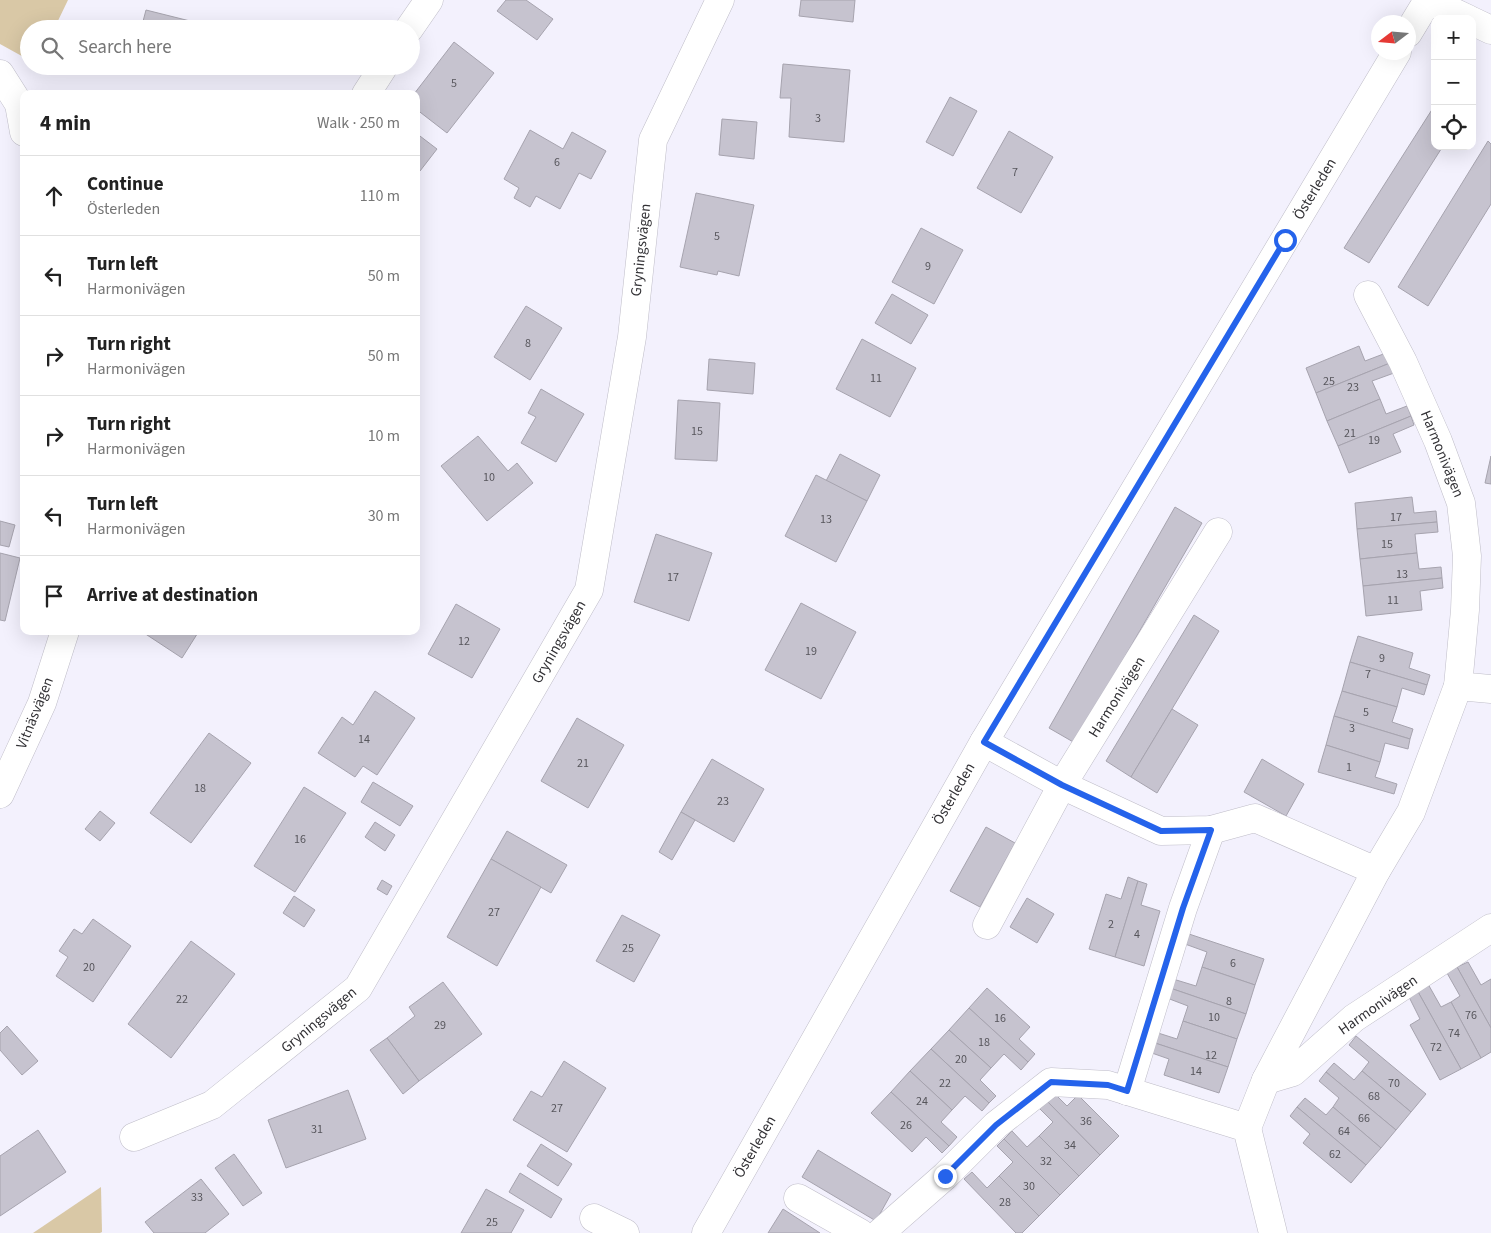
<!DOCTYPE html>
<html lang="en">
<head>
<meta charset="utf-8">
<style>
  :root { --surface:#fff; --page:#f6f6f6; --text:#222; --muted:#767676; --line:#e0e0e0 }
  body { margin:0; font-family:"Source Sans 3",sans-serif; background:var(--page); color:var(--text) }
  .controls { position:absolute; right:15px; top:15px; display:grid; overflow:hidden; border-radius:10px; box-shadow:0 5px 20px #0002 }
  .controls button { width:45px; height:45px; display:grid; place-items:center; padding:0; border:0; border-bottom:1px solid var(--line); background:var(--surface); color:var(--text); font:25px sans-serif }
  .compass { position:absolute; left:1371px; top:15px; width:45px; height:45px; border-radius:50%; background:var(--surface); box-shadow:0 5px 20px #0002; rotate:254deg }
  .stop { position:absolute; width:15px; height:15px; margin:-11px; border:4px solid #2563eb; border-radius:50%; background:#fff }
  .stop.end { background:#2563eb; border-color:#fff; box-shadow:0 1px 5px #0008 }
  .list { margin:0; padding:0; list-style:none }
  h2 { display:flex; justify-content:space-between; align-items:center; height:65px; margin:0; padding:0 20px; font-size:21px }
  h2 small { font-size:16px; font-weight:400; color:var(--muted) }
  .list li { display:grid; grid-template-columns:32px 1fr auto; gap:15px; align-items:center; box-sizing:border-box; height:80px; padding:0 20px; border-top:1px solid var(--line) }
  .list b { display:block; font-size:19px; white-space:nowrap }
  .list p { margin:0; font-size:16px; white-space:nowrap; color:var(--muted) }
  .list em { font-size:16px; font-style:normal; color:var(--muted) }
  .icon { flex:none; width:28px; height:28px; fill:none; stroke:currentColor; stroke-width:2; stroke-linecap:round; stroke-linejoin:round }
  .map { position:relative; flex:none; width:1491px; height:1233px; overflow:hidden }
  .search { position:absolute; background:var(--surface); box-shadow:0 5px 20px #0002; left:20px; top:20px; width:400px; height:55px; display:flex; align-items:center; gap:12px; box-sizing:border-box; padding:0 18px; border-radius:28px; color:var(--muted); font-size:19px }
  .panel { position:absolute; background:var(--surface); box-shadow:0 5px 20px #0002; left:20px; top:90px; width:400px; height:545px; border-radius:10px }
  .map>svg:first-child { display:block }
</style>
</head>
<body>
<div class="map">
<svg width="1491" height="1233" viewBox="0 0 1491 1233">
  <rect width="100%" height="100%" fill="#f3f1fd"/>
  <g fill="#d9c8a6">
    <polygon points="0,0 68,0 54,29 29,29 29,60 0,44"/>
    <polygon points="101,1187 102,1232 100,1233 33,1233"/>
  </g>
  <g fill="#c6c3cf" stroke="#a6a3ae">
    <polygon points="506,0 526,0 553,19 537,40 497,11"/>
    <polygon points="801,0 855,0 853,22 799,16"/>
    <polygon points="146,10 206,25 205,29 141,29"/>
    <polygon points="454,42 494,73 447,133 416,109 416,94 414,94"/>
    <polygon points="783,64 850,70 844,142 789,137 791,98 780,98"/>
    <polygon points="167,66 196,66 194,73"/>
    <polygon points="950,97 977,111 953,156 926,142"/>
    <polygon points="1433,108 1435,109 1435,146 1443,146 1369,263 1344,248"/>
    <polygon points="722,119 757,122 754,159 719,155"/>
    <polygon points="530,130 563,149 572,132 606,151 591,179 579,173 560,209 536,196 530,207 514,198 519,188 504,179"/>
    <polygon points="1009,131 1053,157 1021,213 977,188"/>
    <polygon points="416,133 437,149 420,171 416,167"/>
    <polygon points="1488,141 1491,144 1491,204 1428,306 1398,287"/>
    <polygon points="696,193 754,205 739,276 718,271 717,275 680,267"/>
    <polygon points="921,228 963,250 934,304 892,282"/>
    <polygon points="892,294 928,315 911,344 875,323"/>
    <polygon points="526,306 562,328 530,380 494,357"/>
    <polygon points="862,339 916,368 890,417 836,389"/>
    <polygon points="1359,346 1365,361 1386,353 1390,363 1316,393 1306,368"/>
    <polygon points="709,359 755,363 753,394 707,390"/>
    <polygon points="1390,363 1394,373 1372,381 1380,399 1327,421 1316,393"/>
    <polygon points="541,389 584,414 556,462 521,443 536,417 528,413"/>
    <polygon points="1380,399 1386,414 1407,406 1411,416 1338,446 1327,421"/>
    <polygon points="678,400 720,403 717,461 675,459"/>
    <polygon points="1411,416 1414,425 1393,434 1401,452 1349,473 1338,446"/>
    <polygon points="478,436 508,471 517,463 533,483 487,521 441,466"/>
    <polygon points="840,454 880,475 867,501 826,481"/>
    <polygon points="1491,456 1491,484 1485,483"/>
    <polygon points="816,475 867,501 836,562 785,536"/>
    <polygon points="1412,497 1414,513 1436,511 1437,522 1357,529 1355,503"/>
    <polygon points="1175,507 1202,523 1075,743 1049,728"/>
    <polygon points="0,521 15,525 9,547 0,545"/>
    <polygon points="1437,522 1438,532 1415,534 1417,553 1360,559 1357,529"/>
    <polygon points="656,534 712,553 689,621 634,602"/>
    <polygon points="0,553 20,558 5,621 0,620"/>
    <polygon points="1417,553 1419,569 1441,567 1442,578 1363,586 1360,559"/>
    <polygon points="1442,578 1443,588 1420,591 1422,610 1366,616 1363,586"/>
    <polygon points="801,603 856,632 821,699 765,670"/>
    <polygon points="456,604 500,629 472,678 428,654"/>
    <polygon points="1194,615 1219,631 1131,777 1106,761"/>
    <polygon points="141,631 199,631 182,658"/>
    <polygon points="1358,636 1413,653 1409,668 1430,675 1427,685 1350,662"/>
    <polygon points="1350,662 1427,685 1424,695 1402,688 1397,707 1342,691"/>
    <polygon points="375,691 415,718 377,775 363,766 355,777 318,753 342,717 353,725"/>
    <polygon points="1342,691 1397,707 1392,722 1413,729 1410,739 1334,716"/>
    <polygon points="1172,709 1198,725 1157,793 1131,777"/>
    <polygon points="1334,716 1410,739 1408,749 1385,743 1380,762 1326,745"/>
    <polygon points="577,718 624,745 588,808 541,781"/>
    <polygon points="209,733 251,763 191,843 150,813"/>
    <polygon points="1326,745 1380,762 1375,777 1397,784 1394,794 1318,772"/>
    <polygon points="712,759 764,789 734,842 681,812"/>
    <polygon points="1262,759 1304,784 1286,816 1244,792"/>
    <polygon points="373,782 413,806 400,826 361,802"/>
    <polygon points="304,787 346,813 295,892 254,866"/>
    <polygon points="100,811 115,823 100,841 85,829"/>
    <polygon points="681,812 695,820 672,860 659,852"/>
    <polygon points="375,822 395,835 385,851 365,837"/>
    <polygon points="986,827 1015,843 980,907 950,891"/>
    <polygon points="507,831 567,865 551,893 491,859"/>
    <polygon points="491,859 541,887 497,966 447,937"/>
    <polygon points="1128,877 1138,881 1115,957 1089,949 1106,894 1121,899"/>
    <polygon points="382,880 392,886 387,895 377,889"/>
    <polygon points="1138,881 1147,884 1141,905 1160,911 1144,966 1115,957"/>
    <polygon points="294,896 315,910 304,927 283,913"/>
    <polygon points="1027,898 1054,914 1037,943 1010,927"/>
    <polygon points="622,915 660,935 634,982 596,961"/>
    <polygon points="93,919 131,946 93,1002 56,976 68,957 59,951 74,929 82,934"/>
    <polygon points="1189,934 1264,959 1255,985 1202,967 1207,952 1185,944"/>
    <polygon points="191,941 235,974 171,1058 128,1024"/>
    <polygon points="1468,962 1481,985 1491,979 1491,1028 1457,967"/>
    <polygon points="1202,967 1255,985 1246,1014 1170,988 1173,979 1196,986"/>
    <polygon points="1457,967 1491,1028 1491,1052 1481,1058 1451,1002 1460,996 1447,973"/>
    <polygon points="443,982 482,1034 419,1081 387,1038 415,1016 409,1007"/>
    <polygon points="1428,984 1441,1007 1451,1002 1481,1058 1461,1069 1417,990"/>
    <polygon points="987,988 1030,1027 1019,1039 1035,1054 1028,1062 969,1008"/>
    <polygon points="1170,988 1246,1014 1237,1039 1183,1021 1188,1006 1167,998"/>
    <polygon points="1417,990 1461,1069 1440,1080 1410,1025 1420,1019 1408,995"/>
    <polygon points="969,1008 1028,1062 1021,1070 1004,1054 991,1068 949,1030"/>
    <polygon points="1183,1021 1237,1039 1228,1067 1152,1042 1155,1032 1177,1039"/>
    <polygon points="7,1026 38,1061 22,1075 0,1050 0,1033"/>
    <polygon points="949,1030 991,1068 980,1080 996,1096 989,1103 931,1049"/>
    <polygon points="1356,1036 1426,1094 1411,1112 1362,1071 1369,1062 1349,1045"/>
    <polygon points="387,1038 419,1081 403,1094 370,1050"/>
    <polygon points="1152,1042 1228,1067 1219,1093 1164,1075 1169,1059 1149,1052"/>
    <polygon points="931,1049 989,1103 982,1111 965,1096 952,1110 910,1071"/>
    <polygon points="564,1061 606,1088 567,1152 513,1120 531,1091 542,1097"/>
    <polygon points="1334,1063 1354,1080 1362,1071 1411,1112 1396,1130 1326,1072"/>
    <polygon points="910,1071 952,1110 941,1122 957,1137 949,1146 891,1092"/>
    <polygon points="1326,1072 1396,1130 1381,1148 1333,1107 1339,1098 1319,1081"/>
    <polygon points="348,1090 366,1139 286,1168 268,1120"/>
    <polygon points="1052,1091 1067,1106 1078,1095 1119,1136 1100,1155 1044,1098"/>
    <polygon points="891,1092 949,1146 942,1153 926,1137 912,1152 871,1113"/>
    <polygon points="1044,1098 1100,1155 1079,1176 1039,1136 1053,1122 1037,1106"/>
    <polygon points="1305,1098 1326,1115 1333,1107 1381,1148 1366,1165 1297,1107"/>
    <polygon points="1297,1107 1366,1165 1351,1183 1303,1143 1310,1134 1290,1116"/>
    <polygon points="38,1130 66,1172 0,1216 0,1156"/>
    <polygon points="1012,1131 1027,1147 1039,1136 1079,1176 1060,1195 1004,1139"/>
    <polygon points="1004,1139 1060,1195 1039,1216 999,1176 1013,1162 997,1146"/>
    <polygon points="541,1144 572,1164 558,1186 527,1166"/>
    <polygon points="818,1150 891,1194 876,1221 802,1177"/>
    <polygon points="234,1154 262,1193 243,1206 215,1168"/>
    <polygon points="972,1172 987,1188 999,1176 1039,1216 1022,1233 1016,1233 964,1179"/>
    <polygon points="520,1173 562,1199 551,1218 509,1192"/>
    <polygon points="201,1179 229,1214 205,1233 154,1233 145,1222"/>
    <polygon points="486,1189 524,1210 511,1233 461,1233"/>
    <polygon points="783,1209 820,1233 768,1233"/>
  </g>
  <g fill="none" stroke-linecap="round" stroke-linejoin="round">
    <g stroke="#bfbdc8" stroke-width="29">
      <g id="minor">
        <polyline points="1428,0 1468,19"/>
        <polyline points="1472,21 1491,30"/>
        <polyline points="409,29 429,0"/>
        <polyline points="1408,33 1428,0"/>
        <polyline points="0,74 19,104 24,132"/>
        <polyline points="366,94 384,66"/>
        <polyline points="1368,295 1403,362 1438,441 1461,503 1467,556 1465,610 1458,686 1491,689"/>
        <polyline points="1458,686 1411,812 1376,871 1266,1080 1293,1072 1354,1018 1491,928"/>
        <polyline points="984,742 1062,785 1161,831 1211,830 1255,818 1376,871"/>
        <polyline points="0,794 42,703 65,631"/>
        <polyline points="987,925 1062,785 1218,532"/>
        <polyline points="1127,1091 1183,908 1211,830"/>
        <polyline points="1247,1128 1266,1080"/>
        <polyline points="134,1137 212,1105 358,988 589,590 632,337 653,140 720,0"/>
        <polyline points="798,1198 860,1233"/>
        <polyline points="594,1218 625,1233"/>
        <polyline points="706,1233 984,742 1397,52"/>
        <polyline points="880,1233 945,1176 996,1125 1051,1082 1108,1085 1247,1128 1273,1233"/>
      </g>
    </g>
    <use href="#minor" stroke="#fff" stroke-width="28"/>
  </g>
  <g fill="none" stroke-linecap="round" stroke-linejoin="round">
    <polyline stroke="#2563eb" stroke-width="6" points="945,1176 996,1125 1051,1082 1108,1085 1127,1091 1183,908 1211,830 1161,831 1062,785 984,742 1285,240"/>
  </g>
  <g text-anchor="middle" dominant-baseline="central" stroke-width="4" stroke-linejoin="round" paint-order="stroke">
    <g font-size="12" fill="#57565c">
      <text x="454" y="83">5</text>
      <text x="818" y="118">3</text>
      <text x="557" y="162">6</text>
      <text x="1015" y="172">7</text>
      <text x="717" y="236">5</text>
      <text x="928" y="266">9</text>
      <text x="528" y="343">8</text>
      <text x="876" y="378">11</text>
      <text x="1329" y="381">25</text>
      <text x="1353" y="387">23</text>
      <text x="697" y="431">15</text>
      <text x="1350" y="433">21</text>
      <text x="1374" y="440">19</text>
      <text x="489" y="477">10</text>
      <text x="1396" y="517">17</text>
      <text x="826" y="519">13</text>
      <text x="1387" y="544">15</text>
      <text x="1402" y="574">13</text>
      <text x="673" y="577">17</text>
      <text x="1393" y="600">11</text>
      <text x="464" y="641">12</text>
      <text x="811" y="651">19</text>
      <text x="1382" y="658">9</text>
      <text x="1368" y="674">7</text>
      <text x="1366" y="712">5</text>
      <text x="1352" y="728">3</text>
      <text x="364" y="739">14</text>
      <text x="583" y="763">21</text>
      <text x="1349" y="767">1</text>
      <text x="200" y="788">18</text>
      <text x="723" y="801">23</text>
      <text x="300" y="839">16</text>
      <text x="494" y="912">27</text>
      <text x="1111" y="924">2</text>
      <text x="1137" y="934">4</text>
      <text x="628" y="948">25</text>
      <text x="1233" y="963">6</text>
      <text x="89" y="967">20</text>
      <text x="182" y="999">22</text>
      <text x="1229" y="1001">8</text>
      <text x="1471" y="1015">76</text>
      <text x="1214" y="1017">10</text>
      <text x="1000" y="1018">16</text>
      <text x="440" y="1025">29</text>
      <text x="1454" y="1033">74</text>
      <text x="984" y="1042">18</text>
      <text x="1436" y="1047">72</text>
      <text x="1211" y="1055">12</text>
      <text x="961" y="1059">20</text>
      <text x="1196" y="1071">14</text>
      <text x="945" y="1083">22</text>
      <text x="1394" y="1083">70</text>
      <text x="1374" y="1096">68</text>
      <text x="922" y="1101">24</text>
      <text x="557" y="1108">27</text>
      <text x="1364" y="1118">66</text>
      <text x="1086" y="1121">36</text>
      <text x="906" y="1125">26</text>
      <text x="317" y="1129">31</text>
      <text x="1344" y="1131">64</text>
      <text x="1070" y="1145">34</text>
      <text x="1335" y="1154">62</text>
      <text x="1046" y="1161">32</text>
      <text x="1029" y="1186">30</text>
      <text x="197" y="1197">33</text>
      <text x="1005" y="1202">28</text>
      <text x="492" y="1222">25</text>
    </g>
    <g font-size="15" fill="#323135" stroke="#fff">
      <text transform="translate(1315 189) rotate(-59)">Österleden</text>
      <text transform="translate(641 250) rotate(-84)">Gryningsvägen</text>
      <text transform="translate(1442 454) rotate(68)">Harmonivägen</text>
      <text transform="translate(559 642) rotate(-60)">Gryningsvägen</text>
      <text transform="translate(1117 697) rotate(-58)">Harmonivägen</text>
      <text transform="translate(35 713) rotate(-68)">Vitnäsvägen</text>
      <text transform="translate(954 794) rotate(-60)">Österleden</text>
      <text transform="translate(1378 1005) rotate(-35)">Harmonivägen</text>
      <text transform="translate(319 1020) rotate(-40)">Gryningsvägen</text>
      <text transform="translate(755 1147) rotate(-60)">Österleden</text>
    </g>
  </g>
</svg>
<div class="controls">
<button>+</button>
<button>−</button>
<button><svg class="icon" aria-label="locate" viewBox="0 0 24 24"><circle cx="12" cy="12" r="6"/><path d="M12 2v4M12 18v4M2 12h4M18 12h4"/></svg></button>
</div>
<svg class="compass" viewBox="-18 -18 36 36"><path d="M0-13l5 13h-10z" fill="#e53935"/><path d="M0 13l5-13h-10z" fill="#767676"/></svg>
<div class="stop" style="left:1285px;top:240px"></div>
<div class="stop end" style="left:945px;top:1176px"></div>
<div class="search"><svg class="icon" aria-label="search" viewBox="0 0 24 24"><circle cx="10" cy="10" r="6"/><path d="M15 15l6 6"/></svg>Search here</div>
<section class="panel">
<h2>4 min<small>Walk · 250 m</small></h2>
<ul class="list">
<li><svg class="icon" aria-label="ahead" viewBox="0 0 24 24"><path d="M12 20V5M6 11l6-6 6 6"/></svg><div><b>Continue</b><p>Österleden</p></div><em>110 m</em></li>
<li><svg class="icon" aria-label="left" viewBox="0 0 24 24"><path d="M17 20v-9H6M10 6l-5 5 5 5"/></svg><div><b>Turn left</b><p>Harmonivägen</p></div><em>50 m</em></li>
<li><svg class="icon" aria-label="right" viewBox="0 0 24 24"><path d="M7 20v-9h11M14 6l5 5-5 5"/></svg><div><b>Turn right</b><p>Harmonivägen</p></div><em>50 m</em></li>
<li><svg class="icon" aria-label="right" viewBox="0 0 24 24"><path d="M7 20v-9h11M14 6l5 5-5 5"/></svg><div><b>Turn right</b><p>Harmonivägen</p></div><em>10 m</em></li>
<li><svg class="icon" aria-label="left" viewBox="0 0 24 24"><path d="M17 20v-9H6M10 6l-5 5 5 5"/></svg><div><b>Turn left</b><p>Harmonivägen</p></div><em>30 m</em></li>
<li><svg class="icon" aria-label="arrive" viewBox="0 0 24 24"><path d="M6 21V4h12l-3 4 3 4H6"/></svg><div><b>Arrive at destination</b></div></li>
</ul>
</section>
</div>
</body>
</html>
